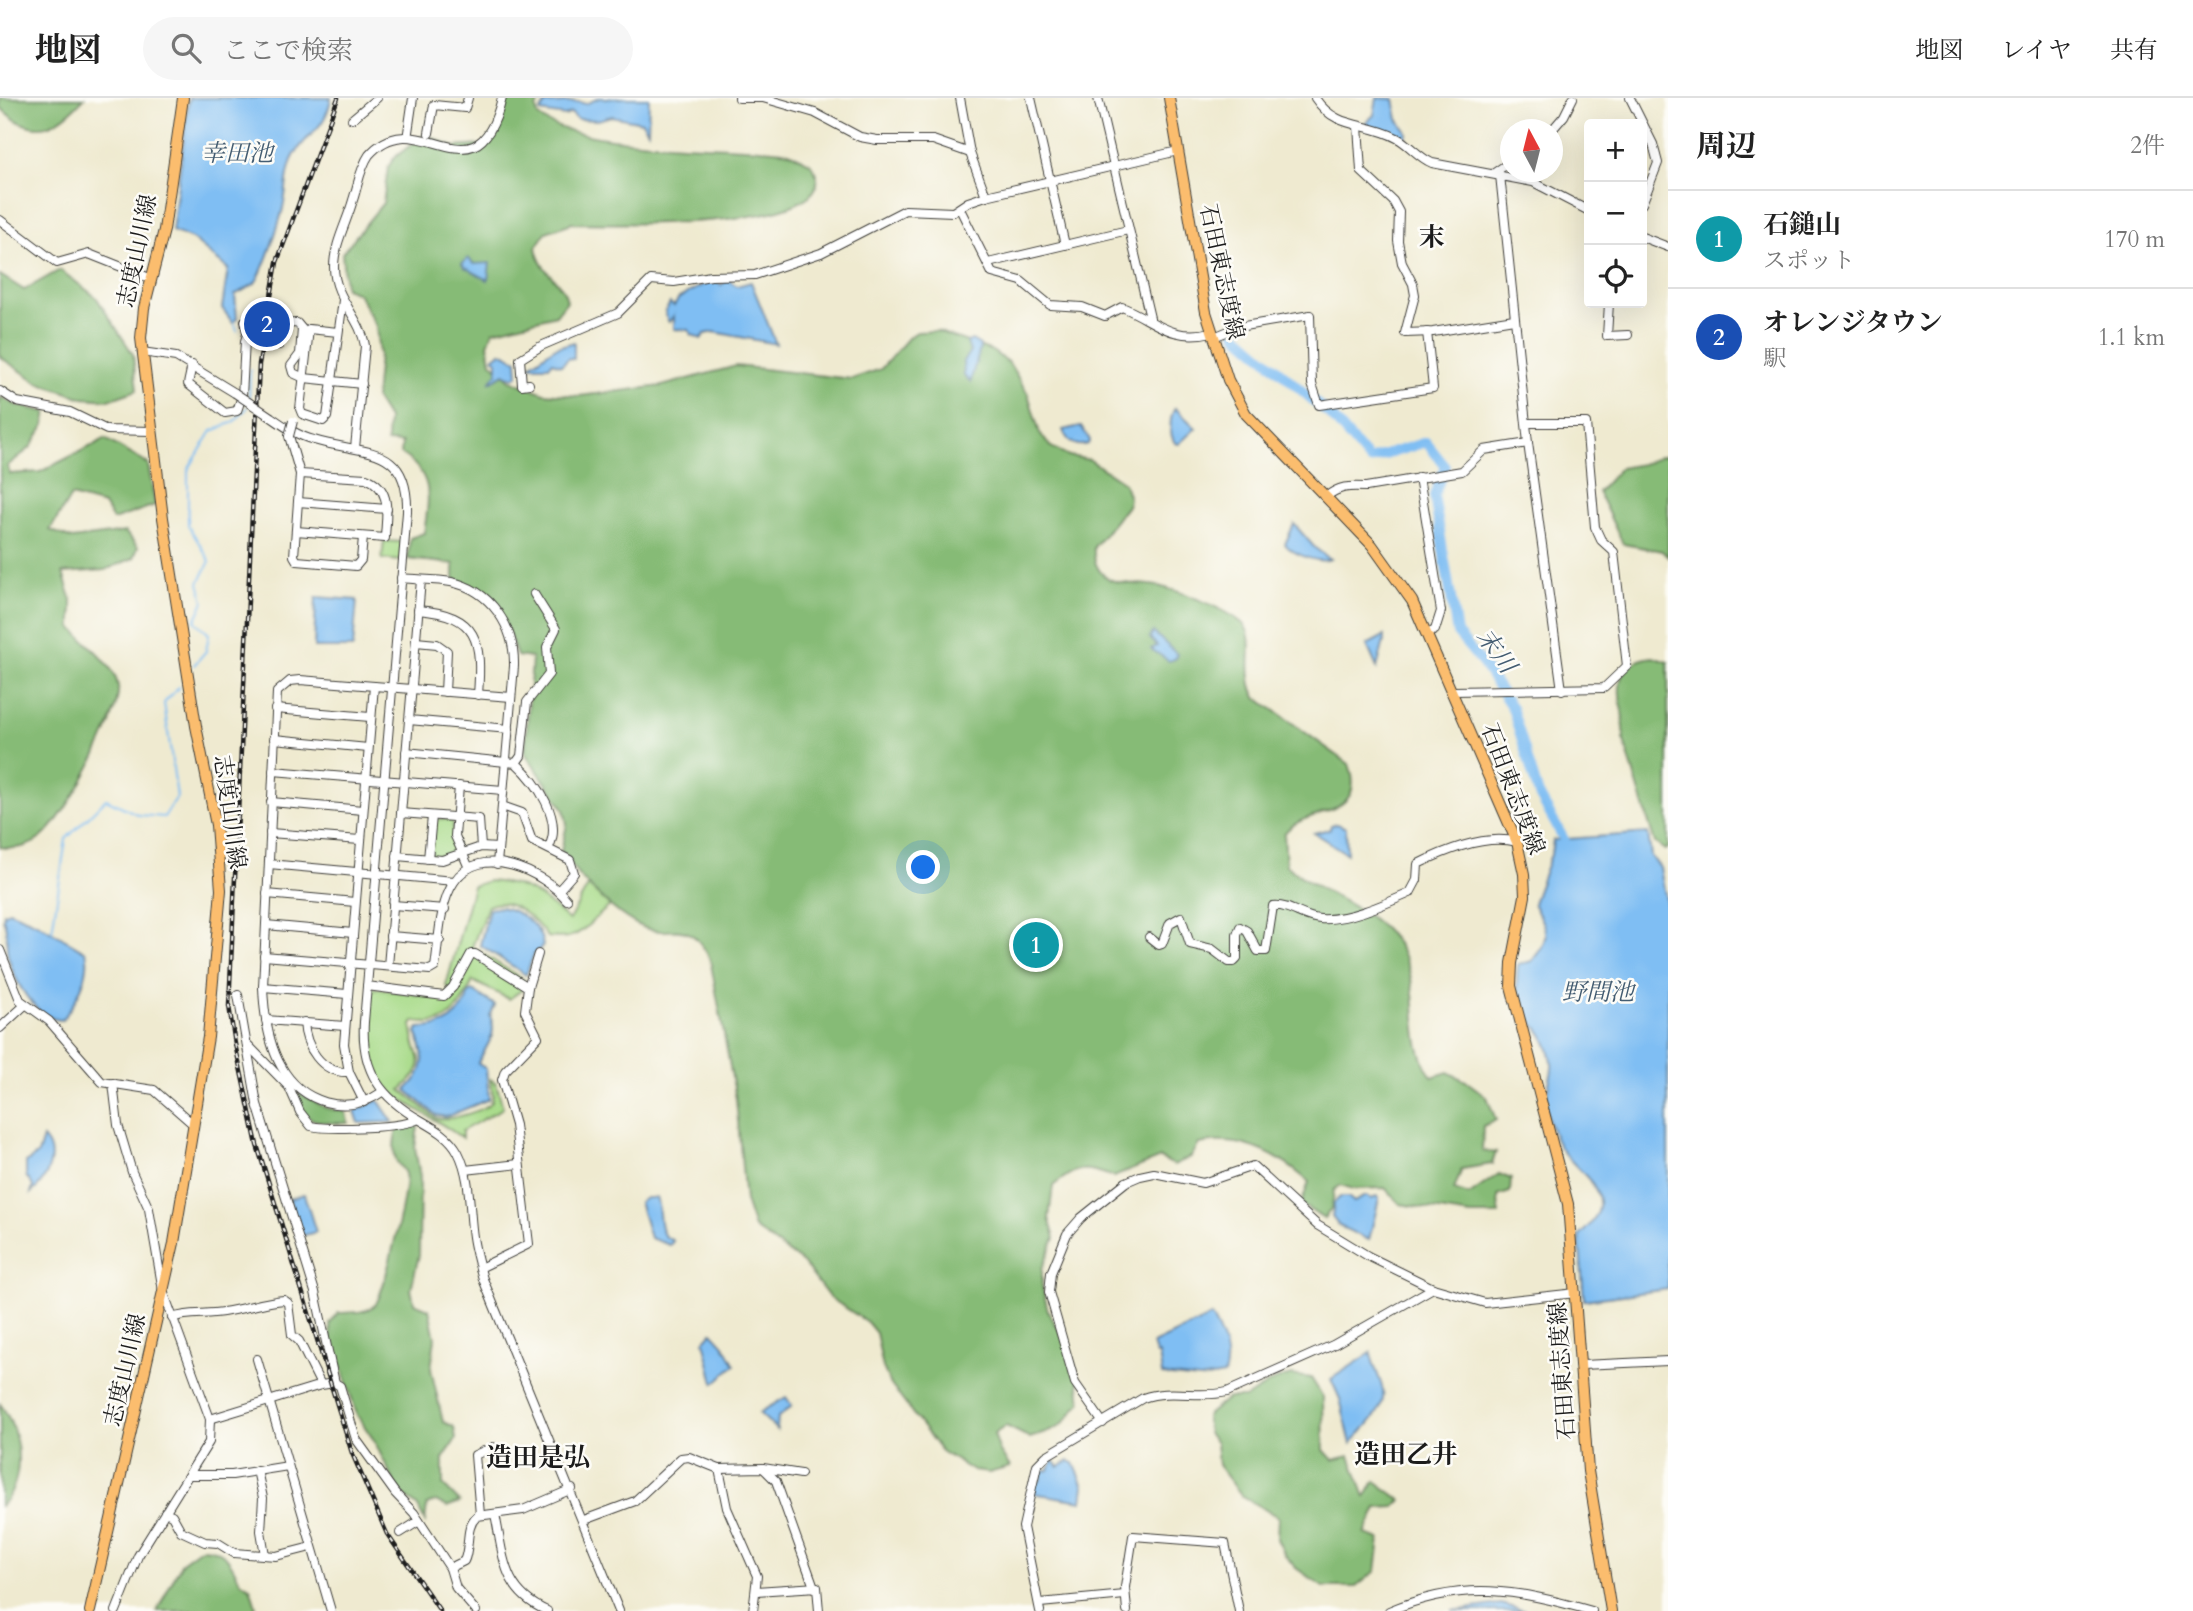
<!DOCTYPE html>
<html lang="ja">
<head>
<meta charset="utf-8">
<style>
  :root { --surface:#fff; --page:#f6f6f6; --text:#222; --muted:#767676; --line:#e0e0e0; --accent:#db2777 }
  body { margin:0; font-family:Cardo,"Noto Serif JP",serif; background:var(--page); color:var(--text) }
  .controls { position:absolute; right:21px; top:21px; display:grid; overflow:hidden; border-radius:7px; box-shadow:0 7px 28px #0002 }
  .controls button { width:63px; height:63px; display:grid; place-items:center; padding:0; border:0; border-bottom:2px solid var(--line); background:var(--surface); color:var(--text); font:35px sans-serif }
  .compass { position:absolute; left:1500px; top:21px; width:63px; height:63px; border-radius:50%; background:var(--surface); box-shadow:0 7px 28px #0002; rotate:353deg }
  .you { position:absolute; left:924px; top:770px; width:24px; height:24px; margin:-18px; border:5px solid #fff; border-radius:50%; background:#1a73e8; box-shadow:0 0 0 10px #1a73e833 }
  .badge { display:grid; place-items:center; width:46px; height:46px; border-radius:50%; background:var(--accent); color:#fff; font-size:23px; font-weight:700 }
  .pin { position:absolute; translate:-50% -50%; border:4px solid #fff; box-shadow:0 2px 7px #0006 }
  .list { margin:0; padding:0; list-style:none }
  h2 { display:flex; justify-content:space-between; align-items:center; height:91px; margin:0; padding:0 28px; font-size:30px }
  h2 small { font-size:23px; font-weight:400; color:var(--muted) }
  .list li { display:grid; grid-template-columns:46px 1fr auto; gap:21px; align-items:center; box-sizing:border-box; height:98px; padding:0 28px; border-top:2px solid var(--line) }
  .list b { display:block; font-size:26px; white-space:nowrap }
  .list p { margin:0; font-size:23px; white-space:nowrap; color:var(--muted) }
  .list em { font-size:23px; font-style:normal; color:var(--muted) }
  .icon { flex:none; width:38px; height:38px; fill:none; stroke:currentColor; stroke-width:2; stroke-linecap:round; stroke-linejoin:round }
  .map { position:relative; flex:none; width:1668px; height:1513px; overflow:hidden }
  header { display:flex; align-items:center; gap:42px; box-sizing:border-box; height:98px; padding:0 35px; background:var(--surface); border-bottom:2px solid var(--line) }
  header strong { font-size:33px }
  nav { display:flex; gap:38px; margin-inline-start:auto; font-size:24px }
  .search { width:490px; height:63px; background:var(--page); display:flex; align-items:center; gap:18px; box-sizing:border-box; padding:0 24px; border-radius:38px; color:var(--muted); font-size:26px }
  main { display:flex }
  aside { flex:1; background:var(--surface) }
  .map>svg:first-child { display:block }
</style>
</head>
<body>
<header>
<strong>地図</strong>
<div class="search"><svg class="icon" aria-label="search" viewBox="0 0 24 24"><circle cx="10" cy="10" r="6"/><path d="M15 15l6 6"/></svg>ここで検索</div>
<nav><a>地図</a><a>レイヤ</a><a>共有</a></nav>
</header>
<main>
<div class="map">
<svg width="1668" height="1513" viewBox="0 0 1668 1513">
  <rect width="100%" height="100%" fill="#fdfcf7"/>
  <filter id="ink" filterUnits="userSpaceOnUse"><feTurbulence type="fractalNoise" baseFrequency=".0143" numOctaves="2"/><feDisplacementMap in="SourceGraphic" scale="14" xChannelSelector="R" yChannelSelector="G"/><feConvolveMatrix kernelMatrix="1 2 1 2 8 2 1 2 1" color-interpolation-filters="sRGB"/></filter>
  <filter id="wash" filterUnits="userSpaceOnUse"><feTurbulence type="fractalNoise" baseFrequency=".00686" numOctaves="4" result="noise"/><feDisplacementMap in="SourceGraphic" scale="28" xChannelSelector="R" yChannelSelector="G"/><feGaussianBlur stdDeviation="1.57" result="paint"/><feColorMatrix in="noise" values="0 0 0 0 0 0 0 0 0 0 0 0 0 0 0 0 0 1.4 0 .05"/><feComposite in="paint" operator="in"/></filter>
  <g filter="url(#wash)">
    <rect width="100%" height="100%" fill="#efead0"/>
    <g fill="#a9db8a" stroke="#627c53" stroke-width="2">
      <polygon points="384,443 402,444 400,463 382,461"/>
      <polygon points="434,720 453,722 453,739 458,754 433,759 431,756"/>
      <path d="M488 783C528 786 539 796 569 822L588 788 610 808C584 827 583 844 547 839 536 822 510 797 488 808L472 849 524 882 523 891 509 901 473 883C461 909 447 932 415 923L412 927C412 961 435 960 401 992L436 1020C446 1024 484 1013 491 1004 495 999 491 988 490 981L496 985 503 1010 462 1033V1040C386 986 361 1001 370 894L373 890 439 900 453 892 446 888 473 788Z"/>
    </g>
    <g fill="#86bb76" stroke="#516c49" stroke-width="2">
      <path d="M0 0H84C56 31 33 42 0 9Z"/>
      <path d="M508 0H540L536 11 538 18C583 53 728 44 789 54L810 65C864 136 599 125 572 125L546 134 536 149C540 177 564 182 567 203L556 217 493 233 488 246 491 264 510 282 544 295 579 298 662 288 736 268 852 281 881 271 909 239 917 234 937 233 992 253 1009 265 1028 296 1040 336 1051 349 1069 358 1090 362 1124 385 1129 401 1127 408 1094 449C1093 462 1097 474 1109 481 1123 488 1142 485 1157 488 1179 492 1223 510 1241 524 1259 537 1241 575 1256 599L1349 666C1369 722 1305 707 1284 736L1286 767C1321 798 1379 810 1402 854 1423 894 1405 940 1432 979L1448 974 1466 983 1487 999 1496 1022 1483 1028 1482 1053 1496 1054 1492 1066 1462 1071 1454 1092 1469 1097 1499 1076 1511 1081 1510 1094 1498 1098 1499 1117H1471L1400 1106 1385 1090 1353 1091 1341 1087 1334 1092 1332 1109 1324 1121 1301 1106 1309 1084C1278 1056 1241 1037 1199 1046L1191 1059 1174 1067 1160 1060 1114 1079C1083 1068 1078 1068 1053 1088L1049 1120 1055 1140 1042 1171V1188L1048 1213 1066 1244 1078 1279 1081 1305C1073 1310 1073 1316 1066 1322 1057 1333 1042 1336 1030 1340L1006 1328 994 1336 1000 1354 1010 1369 989 1375 973 1373 941 1353 891 1287 883 1270 876 1235 867 1224 829 1199 803 1165 754 1130 745 1103 736 1001 710 861C687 815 673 842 642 829 618 818 598 797 579 778 571 769 571 760 561 753L567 726 564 711 525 655 532 560 517 558C502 517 499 495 454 481V466L408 461 410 440 424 435C429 400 435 377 401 356L402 345 387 344 388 321 375 300 379 257 376 228 358 195 345 190 342 155 383 105 388 69 394 60 425 36 454 49 484 47 502 25Z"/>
      <polygon points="60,172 96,199 133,256 137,292 109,302 83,300 39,285 0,259 0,177 24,192"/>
      <path d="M0 299 18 308 47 314 44 328 30 350 7 368 10 376 40 374 105 341 148 366 155 407 113 422 104 407 71 398 50 432 72 441 125 434 138 449 134 460 105 472 63 475 72 503V529C86 547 114 564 118 588 122 619 66 720 41 740 29 749 15 752 0 749Z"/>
      <polygon points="1660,358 1668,358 1668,459 1662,453 1623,446 1598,394 1620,370 1647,365"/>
      <path d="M1653 559 1668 564V750L1665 752 1655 745 1624 643C1628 611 1599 566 1653 559Z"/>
      <path d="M299 995 326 1010 346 1014 348 1025C328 1026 292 1025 299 995Z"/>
      <path d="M418 1028 415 1050 420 1078 419 1157 411 1191 414 1205 429 1211 435 1240 431 1271 443 1324 454 1329 456 1341 443 1361V1387L460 1404 447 1409 436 1403 427 1407 425 1424 418 1409 399 1393 373 1341 357 1317 342 1269 331 1247 330 1226 338 1215C351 1214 364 1216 375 1207 383 1199 409 1089 405 1076 404 1071 398 1067 396 1062 393 1052 394 1040 398 1030Z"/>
      <polygon points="1291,1277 1311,1280 1323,1299 1324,1352 1333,1362 1350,1358 1365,1399 1375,1383 1401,1402 1395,1409 1377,1410 1365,1436 1380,1441 1376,1473 1356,1489 1323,1489 1296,1470 1285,1457 1277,1441 1278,1419 1243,1399 1218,1367 1216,1345 1208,1335 1206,1318 1228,1300 1245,1300 1273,1283"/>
      <path d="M0 1306C21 1332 27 1385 0 1408Z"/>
      <path d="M201 1450C225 1450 231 1463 240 1483L250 1489 256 1508 253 1513H157L182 1464Z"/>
    </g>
    <g fill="#7fbef3" stroke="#4e6d88" stroke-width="2">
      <path d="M189 0H331C325 35 304 35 292 62 286 77 287 89 284 105 282 118 262 179 254 186 248 190 241 193 235 197L237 220 233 225 222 210 228 171 192 141 172 133Z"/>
      <polygon points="599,0 649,0 648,33 642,24 611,18 598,22 577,21 571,15 565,18 540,14 545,6 580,4 585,6"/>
      <polygon points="1377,0 1394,1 1398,21 1407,34 1406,40 1361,29 1374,17"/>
      <polygon points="468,160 474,166 490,165 488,182 464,169 462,166"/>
      <polygon points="714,181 721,187 728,182 737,188 751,184 776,246 714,234 705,236 701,241 691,236 689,232 674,231 674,217 669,224 667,221 665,214 670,205 674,208 679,200"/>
      <path d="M972 242 980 247C980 259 972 270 971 284L964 278 963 263 970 254 967 244Z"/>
      <polygon points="574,244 574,261 569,260 561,267 552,264 549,268 529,268 554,250"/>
      <polygon points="501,254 517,262 518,277 513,280 504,276 489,285 497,275 497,263 493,260"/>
      <path d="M1175 310 1196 330 1179 346 1175 345C1169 336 1169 319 1175 310Z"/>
      <path d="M1081 328 1090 342 1088 346C1075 350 1067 343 1063 332Z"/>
      <path d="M1294 426 1315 450 1330 461C1319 466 1292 456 1285 446Z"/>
      <polygon points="316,499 357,502 353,550 314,550"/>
      <polygon points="1153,534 1177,556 1175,561 1169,563 1151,551 1157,548 1150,540"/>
      <polygon points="1384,538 1384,543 1377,570 1367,547"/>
      <polygon points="1337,726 1346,730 1347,756 1314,735 1330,731 1331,727"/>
      <path d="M1648 735 1651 758 1660 770 1668 812V1191L1584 1202 1579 1138C1589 1128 1601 1118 1599 1103 1597 1079 1565 1065 1556 1042 1551 1032 1545 1012 1546 1001 1547 986 1555 974 1551 958 1540 914 1511 927 1518 867L1532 863C1553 837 1546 832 1533 805L1551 756 1553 742Z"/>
      <path d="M500 809C519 812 541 827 543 848L534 856 526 877 480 847 489 811Z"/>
      <path d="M9 813 37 825 86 854C92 875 75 906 62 922 34 921 14 882 8 858 5 846 9 832 3 821L4 815Z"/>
      <path d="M473 893 495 907 490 918C499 937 485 949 478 965L486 971 489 1001 446 1019 436 1017 406 992C427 974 426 958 416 934L419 930C445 930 461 920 469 895Z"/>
      <polygon points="378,1002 393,1024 359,1025 355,1013"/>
      <path d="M43 1040C60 1057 46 1083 31 1095L33 1088 26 1078V1065L38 1056Z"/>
      <polygon points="304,1096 316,1134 301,1138 289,1101"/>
      <polygon points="1366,1098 1372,1101 1377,1098 1379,1101 1369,1142 1339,1128 1332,1119 1334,1105 1340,1099 1348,1099 1354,1104"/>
      <path d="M646 1100H656C661 1111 657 1126 664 1137 667 1140 670 1141 673 1143L670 1147 650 1140 639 1104Z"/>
      <path d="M1211 1218C1221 1236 1231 1256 1224 1277L1200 1281 1162 1277 1159 1256H1156L1153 1246Z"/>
      <polygon points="712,1234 724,1247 735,1267 714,1285 704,1243"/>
      <path d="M1371 1255C1373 1269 1381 1281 1383 1293 1387 1312 1362 1332 1351 1346L1340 1301 1331 1281Z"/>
      <polygon points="786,1299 792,1308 778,1319 777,1332 759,1315"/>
      <polygon points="1052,1362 1059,1369 1069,1363 1074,1365 1084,1388 1082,1403 1032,1395 1035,1383 1040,1383 1043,1373 1049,1372"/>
      <polygon points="1501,1506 1526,1513 1452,1513"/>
    </g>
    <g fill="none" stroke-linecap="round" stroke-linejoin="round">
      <g stroke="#7fbef3" stroke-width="2">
        <polyline points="234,224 237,233"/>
        <polyline points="249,300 250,271"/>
        <polyline points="194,567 206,553 209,536 195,523 204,503 199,485 210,463 188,427 188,372 212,333 234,324 248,309"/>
        <polyline points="52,833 66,741 106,701 139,717 164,719 177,699 164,605 179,589"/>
      </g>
      <polyline stroke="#7fbef3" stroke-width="10" points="1236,235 1333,320 1369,362 1426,344 1445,368 1434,398 1457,535 1482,565 1512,610 1539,697 1570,752"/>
    </g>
  </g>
  <g filter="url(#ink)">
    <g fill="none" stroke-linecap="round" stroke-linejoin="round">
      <g stroke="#3c3b37" stroke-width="10">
        <g id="minor">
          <polyline points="739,0 763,0 815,15 860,39 877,42 933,42 970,55"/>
          <polyline points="960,0 970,55 986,98"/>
          <polyline points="1031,0 1065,147"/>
          <polyline points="1098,0 1150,220"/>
          <path d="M1315 0C1337 33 1366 23 1397 40 1410 47 1418 59 1432 65L1533 84 1589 113"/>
          <polyline points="1630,0 1653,46 1658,65 1642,106"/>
          <polyline points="352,21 377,0"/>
          <polyline points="1358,28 1361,73 1393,103 1399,114 1398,143 1402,165 1413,186 1415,197 1405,235 1433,234 1514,221"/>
          <polyline points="1552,32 1564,18 1573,0"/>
          <polyline points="408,34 413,0"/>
          <polyline points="429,35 434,7 465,10 468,0"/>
          <polyline points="1494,75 1510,64"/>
          <polyline points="1500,77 1528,345 1562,592"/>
          <path d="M960 111 992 175 1021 183 1050 207 1082 209 1105 218 1122 209C1156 223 1171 244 1212 234"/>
          <polyline points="0,122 57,165 89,156 152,181"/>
          <polyline points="1642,139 1668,149"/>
          <polyline points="988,165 1128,132"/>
          <polyline points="1609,205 1607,238 1628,237"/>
          <polyline points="338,234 309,231 300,311 302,316 323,323 327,319 343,202"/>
          <polyline points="1214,239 1238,229 1310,217 1312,286 1319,307 1433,290 1427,234"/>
          <polyline points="279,247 284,226 297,225 302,231 300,256 291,268 293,275 304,280 362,286"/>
          <polyline points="142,254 176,259 235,295"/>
          <polyline points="192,267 188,286 225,315 237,313 242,298 245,243 252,221 245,223 247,235"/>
          <polyline points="529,286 522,287 520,261 541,248 618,215 651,182 674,184 711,178 755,177 821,155 905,112 953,114 968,104 986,98 1178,53"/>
          <polyline points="0,293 17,304 70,314 107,332 151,333"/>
          <path d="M271 319C284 328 298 338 314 342 362 357 409 344 407 414L364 924C361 972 380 1000 422 1023 436 1031 450 1039 458 1054 471 1079 469 1112 473 1139 475 1153 479 1167 483 1181L619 1513"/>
          <polyline points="289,338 300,376 294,458 297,463 356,468 361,462 363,439"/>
          <path d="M355 350 365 248C361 220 334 200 334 169 334 146 347 124 353 102 358 87 360 70 369 57 418 0 476 107 502 0"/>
          <polyline points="1419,379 1441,513 1435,532 1429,535"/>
          <path d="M1326 399C1339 388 1349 388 1366 389L1462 373 1484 352 1528 345"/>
          <polyline points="298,404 387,411"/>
          <path d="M296 433 385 440C386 416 393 391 366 380L300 376"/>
          <path d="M401 480C418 482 435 481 451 484 491 492 515 529 514 568L497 766"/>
          <path d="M418 512C479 517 482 543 478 597"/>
          <polyline points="416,544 437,546 447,553 445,594"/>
          <polyline points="1454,593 1604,590 1627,568 1614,454 1601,442 1595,429 1586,325 1527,325"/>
          <polyline points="275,611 370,619"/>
          <polyline points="409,622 509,631"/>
          <polyline points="274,641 368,650"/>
          <path d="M406 654 516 665C537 684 563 721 549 749"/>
          <polyline points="516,665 521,658 527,604 549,576 547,549 556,531 534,496"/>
          <polyline points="273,673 503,692"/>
          <polyline points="459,688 455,738 469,770"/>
          <polyline points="271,704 363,712"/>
          <polyline points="502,708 522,715 532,743 570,762 574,775 559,792"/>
          <polyline points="401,715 479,721 481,749"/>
          <polyline points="270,735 360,742"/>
          <polyline points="397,758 442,762 481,749 498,750"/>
          <polyline points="428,761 432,718"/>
          <polyline points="269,766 454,783"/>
          <polyline points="267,796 355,804"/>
          <polyline points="393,807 445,811"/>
          <polyline points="266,827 353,835"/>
          <polyline points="390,838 440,842"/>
          <path d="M1149 839 1159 847 1162 846 1170 825 1181 819 1190 846 1212 851 1229 864H1234L1237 861V837L1240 829 1247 833 1258 853H1266L1273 808C1289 806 1303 820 1320 821 1348 823 1385 806 1410 795L1417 782 1418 766C1446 752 1487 736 1517 744"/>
          <polyline points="0,852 20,902 49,923 102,984 154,992 194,1027"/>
          <path d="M264 858 430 872 435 869C439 843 439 806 454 784 480 744 544 774 567 802"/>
          <polyline points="388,868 421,482"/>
          <polyline points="367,888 444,898 453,889 471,856 475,856 528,889 525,913 538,939 505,973 502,982 515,1027 529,1146 480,1170"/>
          <polyline points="263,889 347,896"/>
          <polyline points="528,889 538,856"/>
          <polyline points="238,897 257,1006 315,1194 335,1285"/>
          <polyline points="266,922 345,928"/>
          <path d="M304 924C305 948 321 976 349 974"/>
          <polyline points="0,930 25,907"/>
          <path d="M247 946 289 989 300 1014 311 1028C328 1032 405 1030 418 1021"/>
          <polyline points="113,985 118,1027 132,1074 149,1111 163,1193 210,1321 209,1344 138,1458 116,1513"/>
          <path d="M382 994C347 1019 301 1005 281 968 268 945 264 915 263 889L277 594 290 583 300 582 511 599"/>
          <polyline points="364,1004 349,974 344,946 374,588"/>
          <polyline points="465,1072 519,1066"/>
          <path d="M172 1220C188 1214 205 1217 223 1214 244 1211 263 1204 284 1202L288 1205 292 1237 299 1243 321 1287"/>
          <polyline points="257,1261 331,1513"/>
          <polyline points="1582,1267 1668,1263"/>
          <polyline points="210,1321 321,1287 335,1285 340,1288 356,1341 395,1395 414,1415 450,1470 456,1490 476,1513"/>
          <polyline points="1103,1325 1075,1285 1049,1194 1051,1175 1067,1136 1081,1120 1126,1084 1140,1078 1154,1075 1203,1085 1253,1068 1317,1127 1368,1158 1433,1190 1485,1205 1576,1195"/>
          <polyline points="719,1371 727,1410 757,1478 753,1513"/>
          <polyline points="764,1371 776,1383 814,1489"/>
          <polyline points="257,1372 263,1400 261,1433 265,1457"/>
          <polyline points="189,1377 232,1377 288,1368"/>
          <polyline points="165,1414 172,1417 181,1433 205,1444 218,1445 234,1455 276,1458 311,1449"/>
          <path d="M495 1416C504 1459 502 1493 547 1513"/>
          <polyline points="480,1417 475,1357 493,1349"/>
          <polyline points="584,1422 635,1403 681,1360 689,1359 719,1371 763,1370 801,1376"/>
          <polyline points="400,1435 419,1423"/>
          <path d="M450 1470 464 1463C471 1449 464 1430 477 1418L523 1412 572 1391"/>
          <polyline points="756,1493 817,1489 819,1513"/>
          <polyline points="1040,1505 1125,1497"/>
          <path d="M1040 1513 1023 1429 1037 1367 1046 1358 1143 1300C1171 1290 1199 1301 1227 1294L1333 1247 1433 1190"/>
          <polyline points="1127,1513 1125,1489 1133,1438 1225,1445 1239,1513"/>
          <path d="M1389 1513C1464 1481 1517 1492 1592 1513"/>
        </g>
      </g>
      <g stroke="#3c3b37" stroke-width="12">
        <g id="major">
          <polyline points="1169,0 1206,214 1228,282 1246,316 1372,447 1412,503 1517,744 1524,776 1525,798 1512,865 1511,888 1568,1106 1588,1373 1611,1513"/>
          <polyline points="90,1513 174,1145 208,939 221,792 216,727 196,628 163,420 141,240 144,210 164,132 183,0"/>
        </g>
      </g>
      <use href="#minor" stroke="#fff" stroke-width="8"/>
      <use href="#major" stroke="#fbbd6e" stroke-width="10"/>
      <g stroke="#1c1c1c" stroke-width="4.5">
        <polyline id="rail" points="338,0 277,164 259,266 229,908 235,946 257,1047 352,1355 387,1436 440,1513"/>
      </g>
      <use href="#rail" stroke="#fdfcf7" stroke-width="2" stroke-dasharray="5" stroke-linecap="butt"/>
      <g stroke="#3c3b37" stroke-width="10" stroke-linecap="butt">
        <g id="minor-bridge">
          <polyline points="235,295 271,319"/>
          <polyline points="289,338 293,323"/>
        </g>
      </g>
      <use href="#minor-bridge" stroke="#fff" stroke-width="8"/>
    </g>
  </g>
  <g text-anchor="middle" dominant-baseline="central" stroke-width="5" stroke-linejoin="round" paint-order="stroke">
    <g font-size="23" fill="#1c1c1c" stroke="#fdfcf7">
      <text transform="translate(137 153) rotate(-78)">志度山川線</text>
      <text transform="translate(1222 174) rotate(78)">石田東志度線</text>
      <text transform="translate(1513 691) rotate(69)">石田東志度線</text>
      <text transform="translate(230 714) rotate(82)">志度山川線</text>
      <text transform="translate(125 1272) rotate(-77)">志度山川線</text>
      <text transform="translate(1562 1273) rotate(-94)">石田東志度線</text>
    </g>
    <g font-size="24" font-style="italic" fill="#445d72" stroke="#fdfcf7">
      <text x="237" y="55">幸田池</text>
      <text transform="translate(1496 553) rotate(54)">末川</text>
      <text x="1598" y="894">野間池</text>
    </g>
    <g font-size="26" font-weight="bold" fill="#1c1c1c" stroke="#fdfcf7">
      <text x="1432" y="139">末</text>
      <text x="1406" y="1356">造田乙井</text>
      <text x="538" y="1359">造田是弘</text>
    </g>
  </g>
</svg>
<div class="controls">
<button>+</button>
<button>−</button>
<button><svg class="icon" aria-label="locate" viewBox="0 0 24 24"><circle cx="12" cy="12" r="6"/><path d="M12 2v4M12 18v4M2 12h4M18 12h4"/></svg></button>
</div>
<svg class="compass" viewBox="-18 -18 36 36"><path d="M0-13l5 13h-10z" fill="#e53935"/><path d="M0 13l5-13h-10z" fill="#767676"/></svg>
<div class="you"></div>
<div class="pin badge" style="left:1036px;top:847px;background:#0f9aa8">1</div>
<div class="pin badge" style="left:267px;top:226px;background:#1a4fb4">2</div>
</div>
<aside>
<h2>周辺<small>2件</small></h2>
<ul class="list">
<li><span class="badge" style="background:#0f9aa8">1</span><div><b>石鎚山</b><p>スポット</p></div><em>170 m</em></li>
<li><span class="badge" style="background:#1a4fb4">2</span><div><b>オレンジタウン</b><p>駅</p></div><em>1.1 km</em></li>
</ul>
</aside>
</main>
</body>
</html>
